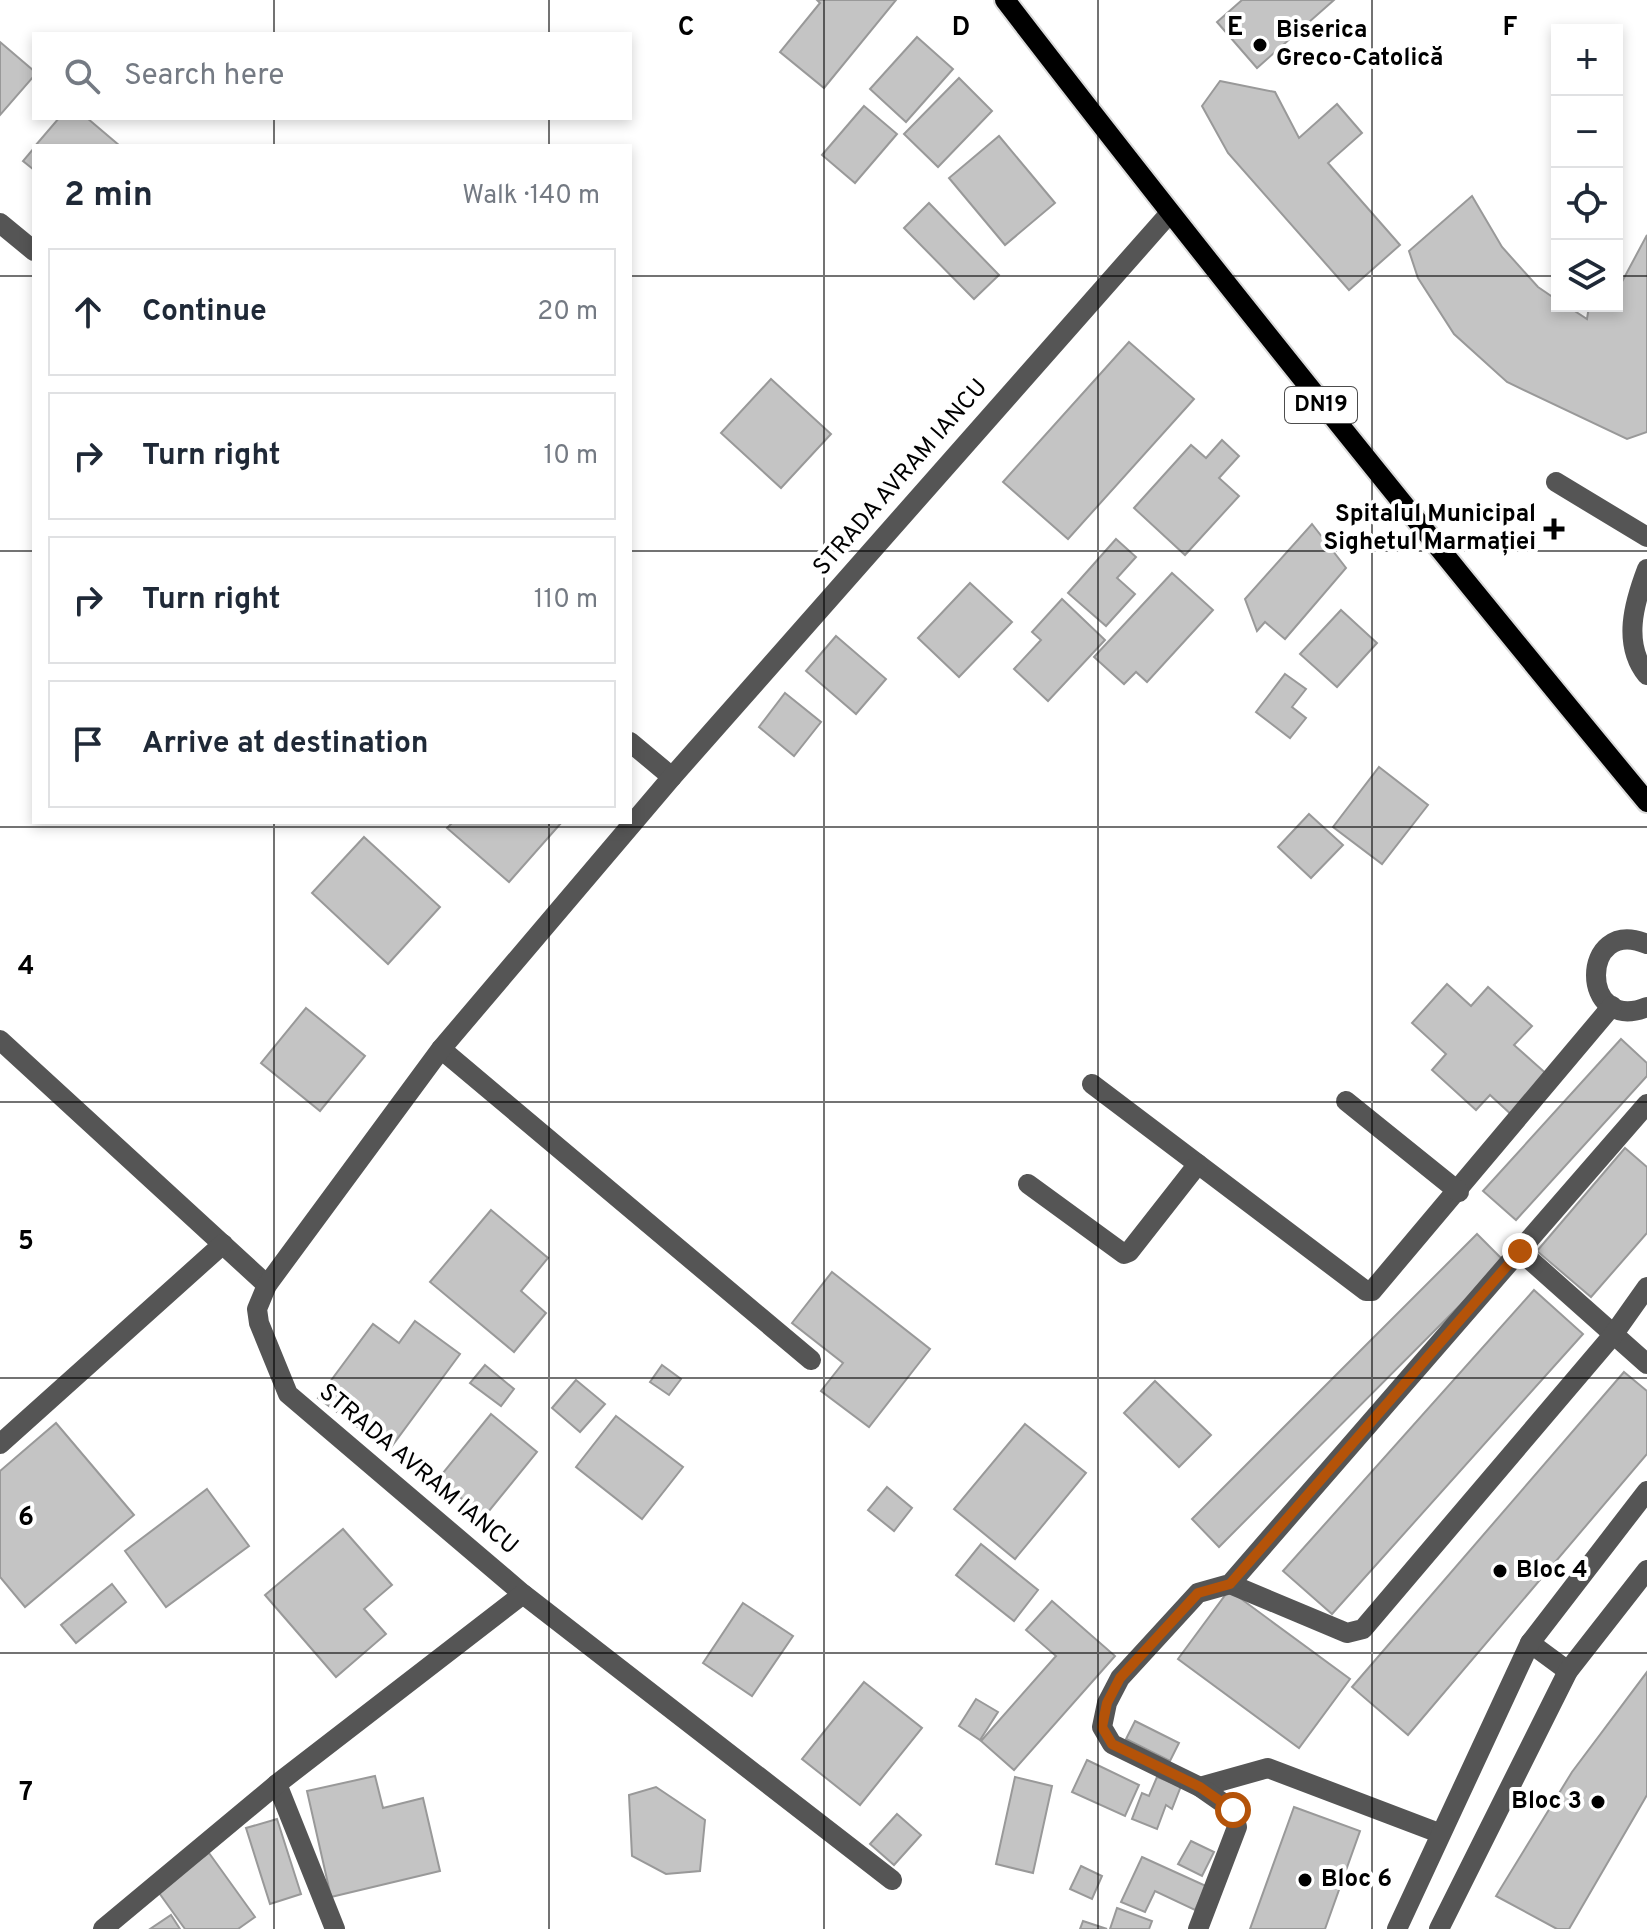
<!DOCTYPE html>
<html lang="en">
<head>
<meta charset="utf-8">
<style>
  :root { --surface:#fff; --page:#f6f6f7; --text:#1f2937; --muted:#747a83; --line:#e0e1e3 }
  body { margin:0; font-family:Overpass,sans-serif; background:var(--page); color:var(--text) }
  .controls { position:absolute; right:24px; top:24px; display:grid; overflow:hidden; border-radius:0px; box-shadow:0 4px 12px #0003 }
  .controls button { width:72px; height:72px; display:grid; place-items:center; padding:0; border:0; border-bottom:2px solid var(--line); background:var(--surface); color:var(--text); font:40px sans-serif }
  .stop { position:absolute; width:24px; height:24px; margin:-18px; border:6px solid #b45309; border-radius:50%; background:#fff }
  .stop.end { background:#b45309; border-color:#fff; box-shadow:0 2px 8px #0008 }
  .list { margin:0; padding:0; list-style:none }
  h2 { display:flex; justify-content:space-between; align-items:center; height:104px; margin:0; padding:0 32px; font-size:34px }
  h2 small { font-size:26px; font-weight:400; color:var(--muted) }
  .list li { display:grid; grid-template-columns:52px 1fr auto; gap:24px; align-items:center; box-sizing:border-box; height:128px; margin:0 16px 16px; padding:0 16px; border:2px solid var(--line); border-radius:0px }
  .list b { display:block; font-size:30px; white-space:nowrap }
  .list em { font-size:26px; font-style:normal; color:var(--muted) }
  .icon { flex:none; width:44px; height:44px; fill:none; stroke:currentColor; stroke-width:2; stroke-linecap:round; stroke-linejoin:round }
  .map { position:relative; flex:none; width:1647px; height:1929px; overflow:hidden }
  .search { position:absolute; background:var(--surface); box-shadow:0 4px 12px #0003; left:32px; top:32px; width:600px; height:88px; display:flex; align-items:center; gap:20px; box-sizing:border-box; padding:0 28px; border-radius:0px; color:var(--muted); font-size:30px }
  .panel { position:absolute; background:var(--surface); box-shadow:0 4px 12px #0003; left:32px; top:144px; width:600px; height:680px; border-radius:0px }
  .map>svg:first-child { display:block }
</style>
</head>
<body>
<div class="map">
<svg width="1647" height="1929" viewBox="0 0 1647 1929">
  <rect width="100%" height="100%" fill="#fff"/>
  <g fill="#c4c4c4" stroke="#999" stroke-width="2">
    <polygon points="817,0 896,0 824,88 780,52 820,3"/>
    <polygon points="1242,0 1334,0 1257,68 1217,22"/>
    <polygon points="917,37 953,69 906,122 870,89"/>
    <polygon points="0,42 34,71 34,76 0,115"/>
    <polygon points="959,78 992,111 938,167 904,134"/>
    <polygon points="1220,81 1275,92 1299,138 1337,104 1362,133 1328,163 1400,245 1349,290 1228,153 1202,106"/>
    <polygon points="864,106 897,134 855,183 822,155"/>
    <polygon points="59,118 87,118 120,146 35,146"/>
    <polygon points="999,136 1055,203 1005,245 949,178"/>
    <polygon points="34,148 34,170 23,161"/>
    <polygon points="1472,196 1502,247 1538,287 1557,300 1557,306 1567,306 1587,319 1589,306 1617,306 1617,291 1647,235 1647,432 1627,439 1507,382 1454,334 1418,278 1409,251"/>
    <polygon points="929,203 999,275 974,299 904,228"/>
    <polygon points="1129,342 1194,399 1068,539 1003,482"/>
    <polygon points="771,379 831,434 781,488 721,433"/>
    <polygon points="1222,440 1239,456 1219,478 1239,496 1185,555 1134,508 1191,445 1206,458"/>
    <polygon points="1312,524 1346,568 1285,639 1265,622 1257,631 1245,599"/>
    <polygon points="1116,539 1136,557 1117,578 1135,594 1106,626 1068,593"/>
    <polygon points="1172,573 1213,610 1147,682 1136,672 1124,684 1094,657"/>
    <polygon points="970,583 1012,622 959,677 918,638"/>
    <polygon points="1062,599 1105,640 1048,701 1014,669 1041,640 1032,632"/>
    <polygon points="1341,610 1377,643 1337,687 1300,654"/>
    <polygon points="836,636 886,679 856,714 806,671"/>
    <polygon points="1285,674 1306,689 1292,707 1306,718 1290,738 1256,712"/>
    <polygon points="785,693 821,722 794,756 759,727"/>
    <polygon points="1379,767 1428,805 1382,864 1333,827"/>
    <polygon points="1309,814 1343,845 1311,878 1278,847"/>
    <polygon points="453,822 562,822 509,882 447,828"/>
    <polygon points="364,837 440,907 388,964 312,893"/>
    <polygon points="1447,984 1471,1006 1488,987 1532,1026 1514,1045 1550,1077 1514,1117 1490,1095 1476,1110 1432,1070 1446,1054 1412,1023"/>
    <polygon points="306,1008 365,1056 320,1111 261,1063"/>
    <polygon points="1621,1039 1647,1063 1647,1076 1516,1220 1483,1191"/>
    <polygon points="1625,1148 1647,1167 1647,1233 1591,1297 1537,1251"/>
    <polygon points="491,1210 548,1258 521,1291 546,1313 514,1352 430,1282"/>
    <polygon points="1477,1234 1504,1261 1219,1547 1192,1519"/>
    <polygon points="832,1272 930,1349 869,1427 821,1391 843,1363 792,1323"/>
    <polygon points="1534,1290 1583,1334 1332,1614 1283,1571"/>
    <polygon points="415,1321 460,1354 389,1450 318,1398 373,1324 399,1343"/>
    <polygon points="485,1365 514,1389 501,1406 470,1383"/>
    <polygon points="662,1365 681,1379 669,1395 650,1382"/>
    <polygon points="1624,1372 1647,1391 1647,1454 1408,1735 1352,1687"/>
    <polygon points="576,1380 605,1404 580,1432 552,1408"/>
    <polygon points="1155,1381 1211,1435 1179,1467 1124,1413"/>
    <polygon points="491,1414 537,1452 484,1517 438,1479"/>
    <polygon points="616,1416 683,1467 642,1519 576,1467"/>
    <polygon points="56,1423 134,1515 25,1607 0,1577 0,1471"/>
    <polygon points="1025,1424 1086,1473 1015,1559 954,1509"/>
    <polygon points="887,1487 912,1508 894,1531 868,1510"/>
    <polygon points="207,1489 249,1546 166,1607 125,1551"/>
    <polygon points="343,1529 392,1585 364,1609 386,1634 336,1677 265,1595"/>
    <polygon points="981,1544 1038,1590 1014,1621 956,1575"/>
    <polygon points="112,1584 126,1602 76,1643 61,1625"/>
    <polygon points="1229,1590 1350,1679 1299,1748 1178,1659"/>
    <polygon points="1052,1601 1115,1656 1014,1770 981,1741 1056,1656 1026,1630"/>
    <polygon points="743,1603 793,1636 752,1696 703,1663"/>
    <polygon points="1647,1672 1647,1795 1569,1929 1557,1929 1496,1896 1572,1772"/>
    <polygon points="864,1682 922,1728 860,1805 802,1759"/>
    <polygon points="976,1699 998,1712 980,1740 959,1726"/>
    <polygon points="1135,1721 1179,1743 1170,1761 1126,1739"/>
    <polygon points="1087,1760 1139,1785 1125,1816 1072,1792"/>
    <polygon points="375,1776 383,1808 423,1798 440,1871 331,1897 307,1791"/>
    <polygon points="1015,1777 1052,1786 1033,1873 996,1864"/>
    <polygon points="1157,1777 1181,1786 1172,1809 1166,1805 1157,1829 1132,1819 1142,1793 1149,1796"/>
    <polygon points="656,1787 705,1820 700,1871 666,1874 632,1856 629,1795"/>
    <polygon points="1294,1807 1360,1831 1325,1929 1250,1929"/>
    <polygon points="897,1814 921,1835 894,1865 870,1844"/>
    <polygon points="277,1819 301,1894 270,1904 246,1828"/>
    <polygon points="1191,1841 1214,1852 1202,1876 1178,1864"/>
    <polygon points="209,1853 255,1917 238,1929 185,1929 157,1890"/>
    <polygon points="1142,1857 1206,1886 1195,1910 1155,1891 1145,1912 1121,1902"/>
    <polygon points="1081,1866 1102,1876 1092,1899 1070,1889"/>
    <polygon points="1117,1908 1152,1921 1149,1929 1110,1929"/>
    <polygon points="171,1915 180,1929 150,1929"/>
    <polygon points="1083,1921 1107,1929 1080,1929"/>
  </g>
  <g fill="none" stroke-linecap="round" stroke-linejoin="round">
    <g stroke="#dbdbdb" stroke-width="24">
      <path id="major" d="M1005 0C1214 272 1429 538 1647 802"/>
    </g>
    <g stroke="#555" stroke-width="20">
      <polyline points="0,223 34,251"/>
      <polyline points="1556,482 1647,537"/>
      <path d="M1647 569C1634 603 1622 644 1647 675"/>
      <polyline points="630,742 672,777"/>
      <path d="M1647 944C1579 915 1579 1035 1647 1007"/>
      <polyline points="0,1040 267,1285"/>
      <polyline points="441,1049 811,1360"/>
      <polyline points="1092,1084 1366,1291 1372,1291 1612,1006"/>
      <polyline points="1346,1101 1459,1192"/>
      <polyline points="1028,1184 1124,1254 1129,1252 1198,1164"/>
      <polyline points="1520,1251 1647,1364"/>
      <polyline points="0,1444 223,1244"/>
      <polyline points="1230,1584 1347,1633 1363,1629 1613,1335 1647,1287"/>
      <polyline points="1530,1643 1568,1671"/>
      <polyline points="277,1784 335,1929"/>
      <polyline points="1200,1787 1268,1768 1439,1833"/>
      <polyline points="892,1880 523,1594 288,1394 259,1323 257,1309 267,1285 441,1049 672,777 1169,214"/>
      <polyline points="103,1929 277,1784 523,1594"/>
      <polyline points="1198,1929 1237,1827 1233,1810 1200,1787 1112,1744 1102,1727 1107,1703 1120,1678 1198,1593 1230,1584 1647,1104"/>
      <polyline points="1397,1929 1530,1643 1647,1491"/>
      <polyline points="1439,1929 1568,1671 1647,1570"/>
    </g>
    <use href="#major" stroke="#000" stroke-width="20"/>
  </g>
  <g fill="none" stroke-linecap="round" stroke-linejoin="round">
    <polyline stroke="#b45309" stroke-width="10" points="1233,1810 1200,1787 1112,1744 1102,1727 1107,1703 1120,1678 1198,1593 1230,1584 1520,1251"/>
  </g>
  <path fill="none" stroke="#000" stroke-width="2" stroke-opacity="0.55" d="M274 0V34M549 0V34M824 0V1929M1098 0V1929M1372 0V1929M274 118V146M549 118V146M0 276H34M630 276H1557M1617 276H1647M0 551H34M630 551H1647M274 822V1929M549 822V1929M0 827H1647M0 1102H1647M0 1378H1647M0 1653H1647"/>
  <g fill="#000" stroke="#fff" stroke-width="3">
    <circle cx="1260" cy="45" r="8"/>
    <path d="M1550 517h8v8h8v8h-8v8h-8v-8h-8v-8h8z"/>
    <circle cx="1500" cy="1571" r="8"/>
    <circle cx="1598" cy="1802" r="8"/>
    <circle cx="1305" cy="1880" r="8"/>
  </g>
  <g text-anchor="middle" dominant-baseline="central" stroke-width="8" stroke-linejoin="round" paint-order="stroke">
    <rect fill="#fff" stroke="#4c4c4c" stroke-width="2" x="1285" y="387" width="72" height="36" rx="6"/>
    <g font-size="22" font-weight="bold" fill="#000">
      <text x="1321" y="405">DN19</text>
    </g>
    <g font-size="24" font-weight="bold" fill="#000" stroke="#fff" text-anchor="start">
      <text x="1276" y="31">Biserica<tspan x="1276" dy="28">Greco-Catolică</tspan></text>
      <text x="1536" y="515" text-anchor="end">Spitalul Municipal<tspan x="1536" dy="28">Sighetul Marmației</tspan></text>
      <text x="1516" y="1571">Bloc 4</text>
      <text x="1582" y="1802" text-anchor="end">Bloc 3</text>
      <text x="1321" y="1880">Bloc 6</text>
    </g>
    <g font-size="24" fill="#000" stroke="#fff">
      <text transform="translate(901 478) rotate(-49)">STRADA AVRAM IANCU</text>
      <text transform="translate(418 1470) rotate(40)">STRADA AVRAM IANCU</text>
    </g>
  </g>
  <g font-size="26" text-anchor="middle" font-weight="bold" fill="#000" stroke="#fff" stroke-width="8" stroke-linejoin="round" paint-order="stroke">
    <text x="686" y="35">C</text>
    <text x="961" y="35">D</text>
    <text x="1235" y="35">E</text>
    <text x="1510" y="35">F</text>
    <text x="26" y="974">4</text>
    <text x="26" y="1249">5</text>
    <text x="26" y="1525">6</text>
    <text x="26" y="1800">7</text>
  </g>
</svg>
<div class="controls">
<button>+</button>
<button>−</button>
<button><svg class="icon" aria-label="locate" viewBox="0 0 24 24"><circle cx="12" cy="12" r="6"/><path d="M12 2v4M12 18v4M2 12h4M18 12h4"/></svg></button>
<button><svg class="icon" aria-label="layers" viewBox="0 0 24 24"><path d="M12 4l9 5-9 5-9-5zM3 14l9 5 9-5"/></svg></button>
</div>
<div class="stop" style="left:1233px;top:1810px"></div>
<div class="stop end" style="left:1520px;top:1251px"></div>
<div class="search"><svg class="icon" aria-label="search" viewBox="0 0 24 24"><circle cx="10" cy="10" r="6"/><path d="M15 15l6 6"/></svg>Search here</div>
<section class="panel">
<h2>2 min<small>Walk · 140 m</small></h2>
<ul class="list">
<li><svg class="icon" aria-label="ahead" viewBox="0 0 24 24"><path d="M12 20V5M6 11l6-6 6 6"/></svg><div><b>Continue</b></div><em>20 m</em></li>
<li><svg class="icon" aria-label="right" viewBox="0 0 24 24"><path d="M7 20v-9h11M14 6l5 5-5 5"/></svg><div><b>Turn right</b></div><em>10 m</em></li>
<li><svg class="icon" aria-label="right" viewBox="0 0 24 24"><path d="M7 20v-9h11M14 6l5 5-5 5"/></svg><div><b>Turn right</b></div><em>110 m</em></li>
<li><svg class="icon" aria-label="arrive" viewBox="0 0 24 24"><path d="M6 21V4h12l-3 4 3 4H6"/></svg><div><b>Arrive at destination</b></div></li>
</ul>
</section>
</div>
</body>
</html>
